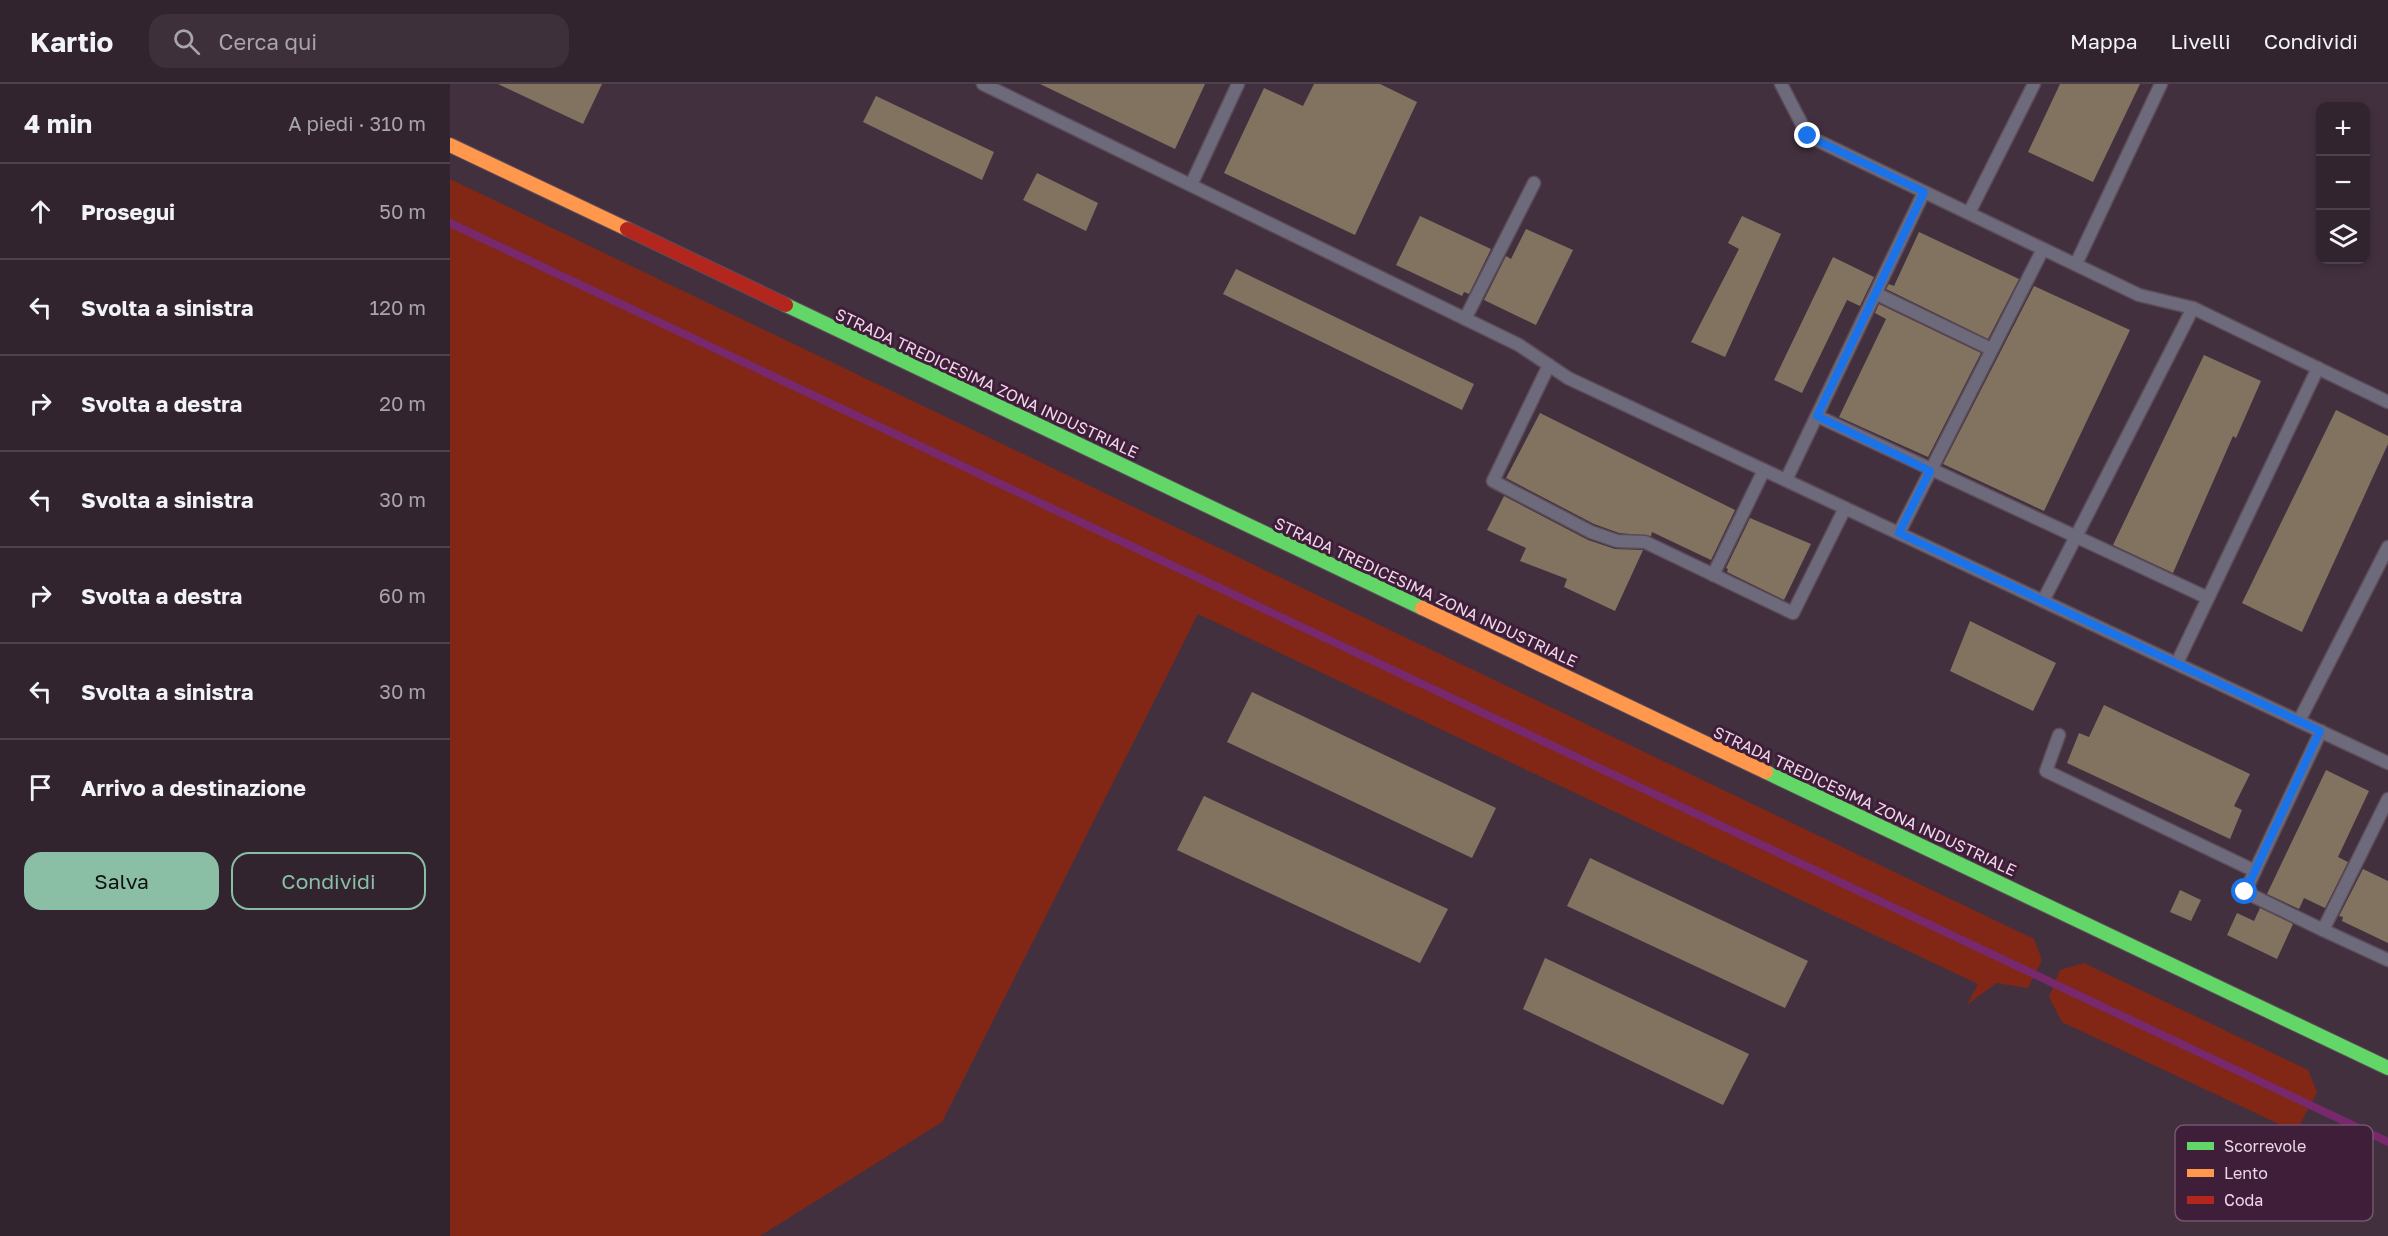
<!DOCTYPE html>
<html lang="it">
<head>
<meta charset="utf-8">
<style>
  :root { --surface:#32242f; --page:#3d303b; --text:#f1f3f6; --muted:#a8a4aa; --line:#4d414b; --accent:#8abfa5 }
  body { margin:0; font-family:"Golos Text",sans-serif; background:var(--page); color:var(--text) }
  .controls { position:absolute; right:18px; top:18px; display:grid; overflow:hidden; border-radius:12px; box-shadow:0 3px 9px #0003 }
  .controls button { width:54px; height:54px; display:grid; place-items:center; padding:0; border:0; border-bottom:2px solid var(--line); background:var(--surface); color:var(--text); font:30px sans-serif }
  .stop { position:absolute; width:18px; height:18px; margin:-14px; border:4px solid #1a73e8; border-radius:50%; background:#fff }
  .stop.end { background:#1a73e8; border-color:#fff; box-shadow:0 2px 6px #0008 }
  .list { margin:0; padding:0; list-style:none }
  h2 { display:flex; justify-content:space-between; align-items:center; height:78px; margin:0; padding:0 24px; font-size:26px }
  h2 small { font-size:20px; font-weight:400; color:var(--muted) }
  .list li { display:grid; grid-template-columns:39px 1fr auto; gap:18px; align-items:center; box-sizing:border-box; height:96px; padding:0 24px; border-top:2px solid var(--line) }
  .list b { display:block; font-size:22px; white-space:nowrap }
  .list em { font-size:20px; font-style:normal; color:var(--muted) }
  .actions { display:flex; gap:12px; padding:18px 24px }
  .actions a { flex:1; padding:14px 0; border:2px solid var(--accent); border-radius:18px; text-align:center; font-size:21px; color:var(--accent) }
  .actions .main { background:var(--accent); color:#111 }
  .icon { flex:none; width:33px; height:33px; fill:none; stroke:currentColor; stroke-width:2; stroke-linecap:round; stroke-linejoin:round }
  .map { position:relative; flex:none; width:1938px; height:1152px; overflow:hidden }
  header { display:flex; align-items:center; gap:36px; box-sizing:border-box; height:84px; padding:0 30px; background:var(--surface); border-bottom:2px solid var(--line) }
  header strong { font-size:28px }
  nav { display:flex; gap:33px; margin-inline-start:auto; font-size:21px }
  .search { width:420px; height:54px; background:var(--page); display:flex; align-items:center; gap:15px; box-sizing:border-box; padding:0 21px; border-radius:18px; color:var(--muted); font-size:22px }
  main { display:flex }
  aside { flex:1; background:var(--surface) }
  .map>svg:first-child { display:block }
</style>
</head>
<body>
<header>
<strong>Kartio</strong>
<div class="search"><svg class="icon" aria-label="search" viewBox="0 0 24 24"><circle cx="10" cy="10" r="6"/><path d="M15 15l6 6"/></svg>Cerca qui</div>
<nav><a>Mappa</a><a>Livelli</a><a>Condividi</a></nav>
</header>
<main>
<aside>
<h2>4 min<small>A piedi · 310 m</small></h2>
<ul class="list">
<li><svg class="icon" aria-label="ahead" viewBox="0 0 24 24"><path d="M12 20V5M6 11l6-6 6 6"/></svg><div><b>Prosegui</b></div><em>50 m</em></li>
<li><svg class="icon" aria-label="left" viewBox="0 0 24 24"><path d="M17 20v-9H6M10 6l-5 5 5 5"/></svg><div><b>Svolta a sinistra</b></div><em>120 m</em></li>
<li><svg class="icon" aria-label="right" viewBox="0 0 24 24"><path d="M7 20v-9h11M14 6l5 5-5 5"/></svg><div><b>Svolta a destra</b></div><em>20 m</em></li>
<li><svg class="icon" aria-label="left" viewBox="0 0 24 24"><path d="M17 20v-9H6M10 6l-5 5 5 5"/></svg><div><b>Svolta a sinistra</b></div><em>30 m</em></li>
<li><svg class="icon" aria-label="right" viewBox="0 0 24 24"><path d="M7 20v-9h11M14 6l5 5-5 5"/></svg><div><b>Svolta a destra</b></div><em>60 m</em></li>
<li><svg class="icon" aria-label="left" viewBox="0 0 24 24"><path d="M17 20v-9H6M10 6l-5 5 5 5"/></svg><div><b>Svolta a sinistra</b></div><em>30 m</em></li>
<li><svg class="icon" aria-label="arrive" viewBox="0 0 24 24"><path d="M6 21V4h12l-3 4 3 4H6"/></svg><div><b>Arrivo a destinazione</b></div></li>
</ul>
<div class="actions"><a class="main">Salva</a><a>Condividi</a></div>
</aside>
<div class="map">
<svg width="1938" height="1152" viewBox="0 0 1938 1152">
  <rect width="100%" height="100%" fill="#42303f"/>
  <g fill="#822715">
    <polygon points="0,95 1584,855 1592,876 1578,904 1546,899 1517,921 1528,900 748,530 492,1038 310,1152 0,1152"/>
    <polygon points="1634,879 1858,986 1867,1008 1846,1048 1612,938 1599,913 1610,886"/>
  </g>
  <g fill="none" stroke-linecap="round" stroke-linejoin="round">
    <polyline stroke="#78286c" stroke-width="8" points="0,139 1938,1058"/>
  </g>
  <g fill="#827361">
    <polygon points="48,0 152,0 133,40"/>
    <polygon points="590,0 755,0 725,65"/>
    <polygon points="864,0 930,0 967,18 905,151 774,89 814,4 853,22"/>
    <polygon points="1610,0 1690,0 1643,98 1578,68"/>
    <polygon points="426,12 544,68 532,96 413,38"/>
    <polygon points="587,89 648,119 636,147 573,116"/>
    <polygon points="970,132 1041,165 1019,210 1014,208 1012,212 946,181"/>
    <polygon points="1292,132 1331,150 1275,273 1241,258 1289,165 1278,159"/>
    <polygon points="1076,145 1123,166 1086,241 1034,216 1056,172 1061,175"/>
    <polygon points="1469,148 1569,195 1538,255 1436,205 1439,200 1444,202"/>
    <polygon points="1383,173 1424,193 1410,222 1397,216 1352,309 1324,296"/>
    <polygon points="786,185 1024,300 1012,326 773,210"/>
    <polygon points="1584,202 1680,246 1594,427 1493,380"/>
    <polygon points="1429,220 1531,269 1478,373 1389,333 1436,235 1425,229"/>
    <polygon points="1754,271 1811,297 1786,354 1783,352 1723,489 1663,461"/>
    <polygon points="1886,326 1938,352 1938,360 1852,548 1792,519"/>
    <polygon points="1090,329 1285,426 1261,476 1202,448 1201,452 1169,449 1144,440 1056,394"/>
    <polygon points="1054,412 1138,456 1165,465 1193,466 1165,527 1114,503 1117,495 1070,477 1076,464 1037,446"/>
    <polygon points="1300,434 1361,460 1334,516 1277,488 1278,485 1276,484"/>
    <polygon points="1520,537 1606,579 1583,627 1500,587"/>
    <polygon points="802,608 1046,724 1022,774 777,658"/>
    <polygon points="1654,621 1800,690 1784,722 1792,726 1780,755 1617,679 1629,649 1639,653"/>
    <polygon points="1876,686 1919,707 1888,773 1898,778 1875,824 1854,814 1849,825 1817,810"/>
    <polygon points="754,712 998,825 970,879 727,766"/>
    <polygon points="1140,774 1358,877 1335,924 1117,822"/>
    <polygon points="1913,785 1938,797 1938,859 1892,837 1893,833 1889,832"/>
    <polygon points="1730,806 1751,816 1741,837 1720,828"/>
    <polygon points="1810,824 1843,840 1827,875 1777,851 1787,829 1804,837"/>
    <polygon points="1095,874 1299,970 1273,1021 1073,925"/>
  </g>
  <g fill="none" stroke-linecap="round" stroke-linejoin="round">
    <g stroke="#5c4c59" stroke-width="15">
      <g id="lane">
        <polyline points="533,0 1069,261 1118,294 1938,679"/>
        <polyline points="1331,0 1358,52 1689,211 1743,224 1938,318"/>
        <polyline points="741,101 788,0"/>
        <polyline points="1519,129 1584,0"/>
        <polyline points="1626,180 1711,0"/>
        <polyline points="1427,210 1541,265"/>
        <polyline points="1015,235 1084,99"/>
        <polyline points="1099,281 1043,397 1141,448 1167,457 1195,458 1343,529 1395,424"/>
        <polyline points="1367,332 1758,514"/>
        <polyline points="1336,396 1474,108"/>
        <polyline points="1449,449 1593,165"/>
        <polyline points="1263,491 1314,386"/>
        <polyline points="1593,517 1743,224"/>
        <polyline points="1727,579 1868,284"/>
        <polyline points="1849,637 1938,463"/>
        <polyline points="1871,647 1795,808 1873,846 1938,715"/>
        <polyline points="1609,651 1596,687 1805,787"/>
        <polyline points="1873,846 1938,876"/>
      </g>
    </g>
    <g stroke="#5c4c59" stroke-width="16">
      <g id="fast">
        <polyline points="336,221 972,524"/>
        <polyline points="1316,688 1938,984"/>
      </g>
    </g>
    <g stroke="#5c4c59" stroke-width="16">
      <g id="slow">
        <polyline points="0,61 177,145"/>
        <polyline points="972,524 1316,688"/>
      </g>
    </g>
    <g stroke="#5c4c59" stroke-width="16">
      <polyline id="jam" points="177,145 336,221"/>
    </g>
    <use href="#lane" stroke="#6d6a7c" stroke-width="12"/>
    <use href="#fast" stroke="#63d668" stroke-width="14"/>
    <use href="#slow" stroke="#ff974d" stroke-width="14"/>
    <use href="#jam" stroke="#b3261e" stroke-width="14"/>
  </g>
  <g fill="none" stroke-linecap="round" stroke-linejoin="round">
    <polyline stroke="#1a73e8" stroke-width="8" points="1358,52 1474,108 1367,332 1480,387 1449,449 1870,647 1795,808"/>
  </g>
  <g text-anchor="middle" dominant-baseline="central" stroke-width="6" stroke-linejoin="round" paint-order="stroke">
    <g font-size="16" fill="#eed7e8" stroke="#3f1e3a">
      <text transform="translate(537 299) rotate(25)">STRADA TREDICESIMA ZONA INDUSTRIALE</text>
      <text transform="translate(976 508) rotate(25)">STRADA TREDICESIMA ZONA INDUSTRIALE</text>
      <text transform="translate(1415 717) rotate(25)">STRADA TREDICESIMA ZONA INDUSTRIALE</text>
    </g>
  </g>
  <rect x="1725" y="1041" width="198" height="96" rx="9" fill="#3f1e3a" stroke="#74566e" stroke-width="1.5"/>
  <rect x="1737" y="1058" width="27" height="8" fill="#63d668"/>
  <rect x="1737" y="1085" width="27" height="8" fill="#ff974d"/>
  <rect x="1737" y="1112" width="27" height="8" fill="#b3261e"/>
  <g font-size="16" fill="#eed7e8">
    <text x="1774" y="1068">Scorrevole</text>
    <text x="1774" y="1095">Lento</text>
    <text x="1774" y="1122">Coda</text>
  </g>
</svg>
<div class="controls">
<button>+</button>
<button>−</button>
<button><svg class="icon" aria-label="layers" viewBox="0 0 24 24"><path d="M12 4l9 5-9 5-9-5zM3 14l9 5 9-5"/></svg></button>
</div>
<div class="stop" style="left:1795px;top:808px"></div>
<div class="stop end" style="left:1358px;top:52px"></div>
</div>
</main>
</body>
</html>
